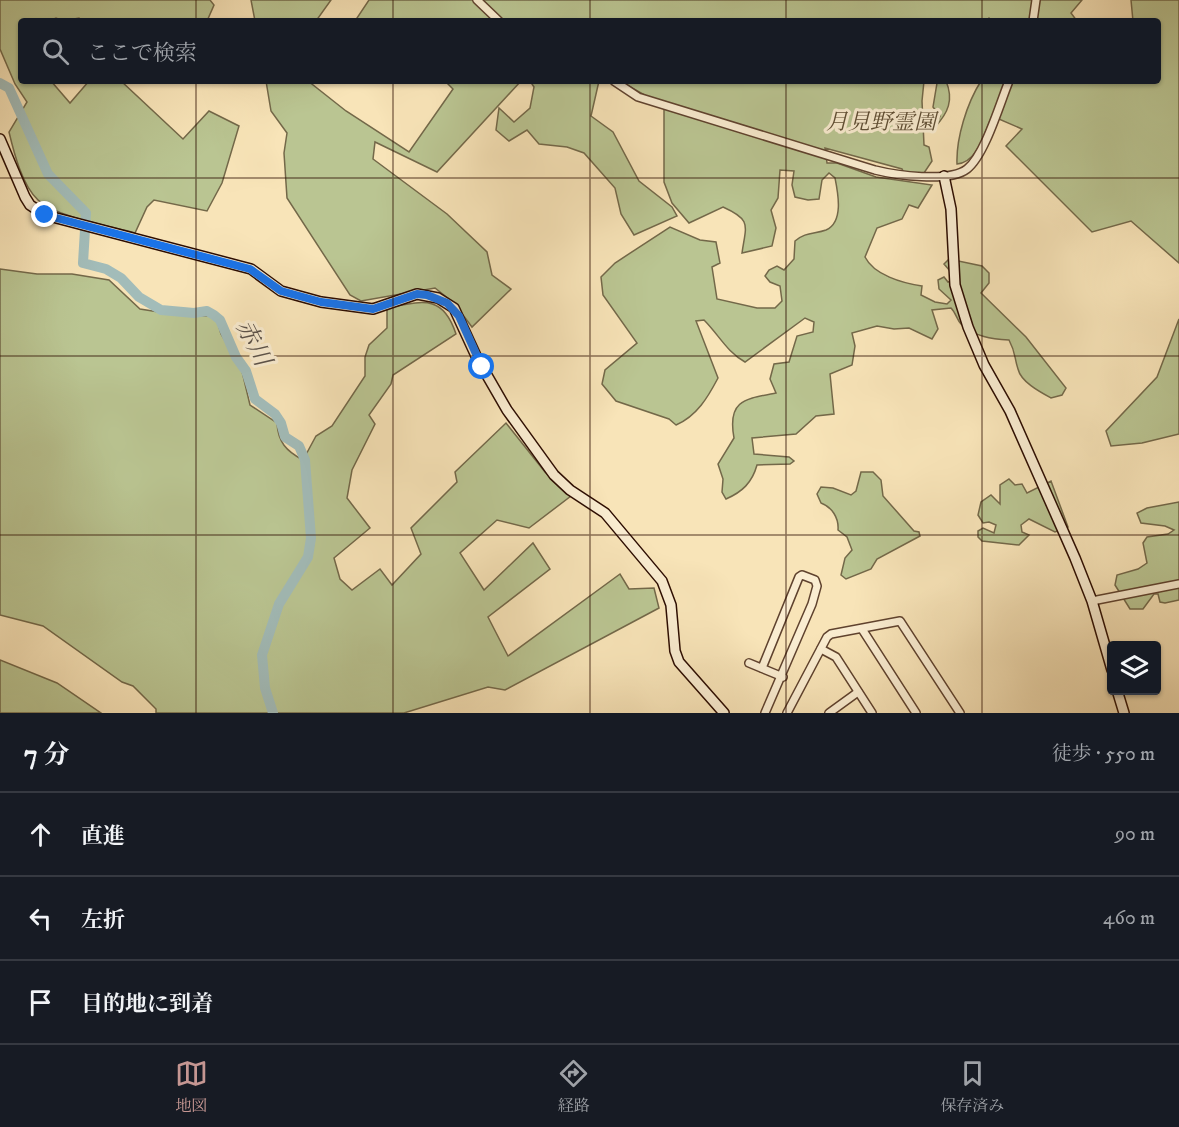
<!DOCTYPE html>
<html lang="ja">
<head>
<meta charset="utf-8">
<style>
  :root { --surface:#171b24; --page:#242831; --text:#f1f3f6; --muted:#9ea1a6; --line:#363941; --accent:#c59692 }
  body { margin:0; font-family:"IM FELL DW Pica","Noto Serif JP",serif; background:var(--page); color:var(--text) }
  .controls { position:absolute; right:18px; bottom:18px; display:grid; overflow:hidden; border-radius:6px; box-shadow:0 2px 4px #0004 }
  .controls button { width:54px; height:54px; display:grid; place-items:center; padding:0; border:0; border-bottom:2px solid var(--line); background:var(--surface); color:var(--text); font:30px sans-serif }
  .stop { position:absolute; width:18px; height:18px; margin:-14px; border:4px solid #1a73e8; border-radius:50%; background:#fff }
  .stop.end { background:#1a73e8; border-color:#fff; box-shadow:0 2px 6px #0008 }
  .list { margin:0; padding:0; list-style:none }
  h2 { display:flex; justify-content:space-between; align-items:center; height:78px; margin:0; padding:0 24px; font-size:26px }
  h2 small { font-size:20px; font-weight:400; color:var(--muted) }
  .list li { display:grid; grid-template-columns:39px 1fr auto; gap:18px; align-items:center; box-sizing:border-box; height:84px; padding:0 24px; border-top:2px solid var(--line) }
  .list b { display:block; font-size:22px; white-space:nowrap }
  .list em { font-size:20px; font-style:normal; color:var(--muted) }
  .icon { flex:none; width:33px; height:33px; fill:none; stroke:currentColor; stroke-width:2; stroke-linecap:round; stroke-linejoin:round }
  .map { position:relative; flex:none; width:1179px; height:713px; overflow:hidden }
  .search { position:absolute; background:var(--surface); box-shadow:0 2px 4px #0004; left:18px; right:18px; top:18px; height:66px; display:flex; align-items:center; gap:15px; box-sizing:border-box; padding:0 21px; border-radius:6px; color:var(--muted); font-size:22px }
  .sheet { height:330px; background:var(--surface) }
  nav { display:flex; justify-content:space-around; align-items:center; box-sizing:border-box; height:84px; border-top:2px solid var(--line); background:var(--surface); font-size:16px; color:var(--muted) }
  nav a { display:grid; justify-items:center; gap:3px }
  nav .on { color:var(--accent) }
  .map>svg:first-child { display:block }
</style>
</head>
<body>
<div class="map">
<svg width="1179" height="713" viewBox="0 0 1179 713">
  <rect width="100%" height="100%" fill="#f8e4b8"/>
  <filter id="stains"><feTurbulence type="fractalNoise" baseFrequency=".00333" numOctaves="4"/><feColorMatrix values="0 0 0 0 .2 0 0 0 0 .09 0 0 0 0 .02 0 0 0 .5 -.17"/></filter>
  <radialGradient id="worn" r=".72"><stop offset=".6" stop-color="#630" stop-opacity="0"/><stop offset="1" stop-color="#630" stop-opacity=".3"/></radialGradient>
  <g fill="#bac592" stroke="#736849" stroke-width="1.5">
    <path d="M0 0H210L214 5 207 21H82L79 18 63 21 56 18 49 21H21V81H51L70 103 89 81H121L183 139 209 111 239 126 222 183 207 211 154 200 147 207 135 233C110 226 56 217 38 200 22 185 14 153 9 132L27 102 15 84 0 49Z"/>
    <polygon points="251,0 331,0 316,21 255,21"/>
    <polygon points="369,0 1082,0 1071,13 1077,21 991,21 989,18 987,21 355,21"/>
    <path d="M1131 0H1179V263L1131 221 1092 232 1006 146 1022 129 992 116C984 133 978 162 957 164 956 138 967 103 981 81H1158V21H1133Z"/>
    <polygon points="266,81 308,81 346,111 409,152 453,89 445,81 521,81 437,172 375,142 373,159 447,214 487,252 492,275 511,289 472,327 454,303 435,288 361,301 350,295 287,198 284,153 287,133 271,111"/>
    <polygon points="530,81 599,81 591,116 613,132 639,181 672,207 677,216 634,235 621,214 615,188 584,153 567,147 539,144 527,130 509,141 496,130 499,108 514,122 530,108 534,87"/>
    <path d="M626 81H924L922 101 924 145 929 147 932 161 924 173H904L902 169 825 148 827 163H837L876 177 932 185 918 208 909 205 902 219 877 228 865 257C874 275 902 283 922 286L921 295 935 302 947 304 951 300 939 289 938 280 944 277 948 282 957 279 944 264 949 259 982 266 989 273V283L981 293 1026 337 1066 388 1062 395 1051 398C1040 392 1021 382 1018 369 1014 357 1016 353 1009 340 992 339 975 337 961 324 957 320 956 313 951 308L932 310 938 329 932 339 909 328 894 329 877 326 852 333 855 346 852 365 830 374 834 414 816 416 796 434 752 438 754 454 789 457 794 461 790 464 757 465C752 483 742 492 726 499L722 492 723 479 718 464 734 438C727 400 745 399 776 393L770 379 774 364 789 362 797 336 813 332 814 322 805 318 745 362C727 352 719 335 704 320L696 321 718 378C708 397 697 416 676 425L669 419 616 401 602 384 605 370 637 343 603 295 601 277 615 263 670 227 700 240 716 242 720 263 712 267 717 299 757 308H775L782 301 780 286 770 282 765 276 769 270 777 266 784 270 794 259 795 241C805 232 815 234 826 230 844 222 838 193 835 178L829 173 822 180 819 199 808 200 795 197 792 185 794 171 780 170 778 198 771 210 776 228 772 246 742 253C746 225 752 220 723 207L689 223 672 203 664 182V106L625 84Z"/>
    <path d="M934 81H946C954 100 948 113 935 127L940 116 933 107 937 83Z"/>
    <path d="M0 269 37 274H72L109 280 140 309 178 315 211 316 217 320 221 334 241 367 250 405 277 423C278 442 286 451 303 460L316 436 332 426 365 376V357L369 345 387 328V308C423 301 443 294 456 334L393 375 391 384 369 415 375 424 352 470 347 498 370 528 334 558 340 579 352 590 380 569 392 585 421 554 411 528 457 482 455 472 506 423 545 472 571 496 529 528 497 520 460 553 484 590 533 543 550 569 488 617 508 656 620 574 629 589 654 588 659 608 505 690 488 687 404 713H156V709L133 686 122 682 43 626 0 615Z"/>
    <polygon points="1179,319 1179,434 1142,443 1111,446 1106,431 1157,377"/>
    <path d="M861 472H873L881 480 883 496 914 531 919 532 920 536 877 559 871 569 846 579 841 575 845 558 852 550 847 537 838 530C839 518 832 507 821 503L817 494 821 487 833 488 851 495 856 491Z"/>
    <polygon points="1009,479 1015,485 1022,484 1027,493 1051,481 1068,527 1055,532 1029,519 1021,525 1022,532 1029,535 1019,545 982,541 978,537 978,531 983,528 994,533 996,525 989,522 983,523 978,515 981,502 991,495 1000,504 1000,485"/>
    <polygon points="1179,502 1179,600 1165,603 1160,602 1158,594 1154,594 1143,609 1130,609 1115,585 1117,575 1138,569 1147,563 1143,543 1147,537 1168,534 1174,530 1165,526 1141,523 1137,513 1147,508"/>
    <polygon points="0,660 57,683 101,713 0,713"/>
  </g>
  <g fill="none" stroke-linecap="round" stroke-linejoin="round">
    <polyline stroke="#a2bcb9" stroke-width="10" points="0,83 9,88 48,174 86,213 83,263 106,269 121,278 139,297 161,310 194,313 207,311 214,315 220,320 236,357 246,371 255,399 275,414 281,423 285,437 299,446 305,460 311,538 308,557 279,604 262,655 265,688 273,713"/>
    <g stroke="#5f422e" stroke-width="10">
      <g id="street">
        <polyline points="477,0 499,21"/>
        <polyline points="1033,21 1036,0"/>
        <path d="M614 81 638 97 875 170C895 175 949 183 967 169 985 155 1000 103 1009 81"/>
        <polyline points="1092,601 1179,584"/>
        <polyline points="862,629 916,713"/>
        <polyline points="821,649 836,657 872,713"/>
        <polyline points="749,663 783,677"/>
        <polyline points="762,668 799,577 802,575 815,580 817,586 812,604 765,713"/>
        <polyline points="787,713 827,637 831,634 900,621 960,713"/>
        <polyline points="829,713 858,692"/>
      </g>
    </g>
    <g stroke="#2c0c00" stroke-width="12">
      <g id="secondary">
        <polyline points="0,139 25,197 30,205 45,215 251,269 281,291 321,302 373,309 417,294 438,298 454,308 477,358 507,410 554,475 570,490 605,513 662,581 671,605 675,651 679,662 724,713"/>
        <polyline points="944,176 951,209 955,285 968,327 984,365 1010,411 1075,558 1092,601 1112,670"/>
        <polyline points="1117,690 1124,713"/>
      </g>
    </g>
    <use href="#street" stroke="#faedd1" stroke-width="7"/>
    <use href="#secondary" stroke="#faedd1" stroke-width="9"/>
  </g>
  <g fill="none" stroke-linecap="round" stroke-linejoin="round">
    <polyline stroke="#1a73e8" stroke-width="8" points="45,215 250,269 281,291 321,302 373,309 417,294 427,295 447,303 459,316 482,367"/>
  </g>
  <path fill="none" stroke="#2c0c00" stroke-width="1.5" stroke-opacity="0.55" d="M196 0V21M393 0V21M590 0V21M786 0V21M982 0V21M196 81V713M393 81V713M590 81V713M786 81V713M982 81V713M0 178H1179M0 356H1179M0 535H1179"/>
  <g text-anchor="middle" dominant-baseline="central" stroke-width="6" stroke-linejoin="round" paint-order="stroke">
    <g font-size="22" font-style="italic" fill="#5e4d33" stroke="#faedd1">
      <text x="881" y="122">月見野霊園</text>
    </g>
    <g font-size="24" font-style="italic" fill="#5b524a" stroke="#faedd1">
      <text transform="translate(253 343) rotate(63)">赤川</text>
    </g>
  </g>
  <rect width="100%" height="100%" filter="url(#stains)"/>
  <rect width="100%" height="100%" fill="url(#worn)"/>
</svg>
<div class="controls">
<button><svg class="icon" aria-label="layers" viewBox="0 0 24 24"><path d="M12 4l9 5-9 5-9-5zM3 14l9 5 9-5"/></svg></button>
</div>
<div class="stop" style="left:482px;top:367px"></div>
<div class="stop end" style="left:45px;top:215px"></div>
<div class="search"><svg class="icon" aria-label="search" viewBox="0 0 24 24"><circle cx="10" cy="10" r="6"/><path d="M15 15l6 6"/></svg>ここで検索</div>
</div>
<section class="sheet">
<h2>7 分<small>徒歩 · 550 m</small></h2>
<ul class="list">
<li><svg class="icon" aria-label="ahead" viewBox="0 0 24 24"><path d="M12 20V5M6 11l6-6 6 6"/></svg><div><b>直進</b></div><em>90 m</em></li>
<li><svg class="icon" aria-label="left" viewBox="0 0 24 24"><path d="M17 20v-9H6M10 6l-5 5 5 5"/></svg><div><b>左折</b></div><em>460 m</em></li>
<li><svg class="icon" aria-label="arrive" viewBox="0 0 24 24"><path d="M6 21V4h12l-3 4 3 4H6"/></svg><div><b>目的地に到着</b></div></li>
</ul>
</section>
<nav>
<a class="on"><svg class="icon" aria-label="map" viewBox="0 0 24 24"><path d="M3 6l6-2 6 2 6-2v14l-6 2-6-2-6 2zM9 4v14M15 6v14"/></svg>地図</a>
<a><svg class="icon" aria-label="directions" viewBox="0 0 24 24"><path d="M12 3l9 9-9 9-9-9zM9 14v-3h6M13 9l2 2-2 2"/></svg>経路</a>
<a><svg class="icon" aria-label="saved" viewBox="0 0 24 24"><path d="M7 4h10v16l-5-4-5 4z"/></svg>保存済み</a>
</nav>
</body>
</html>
